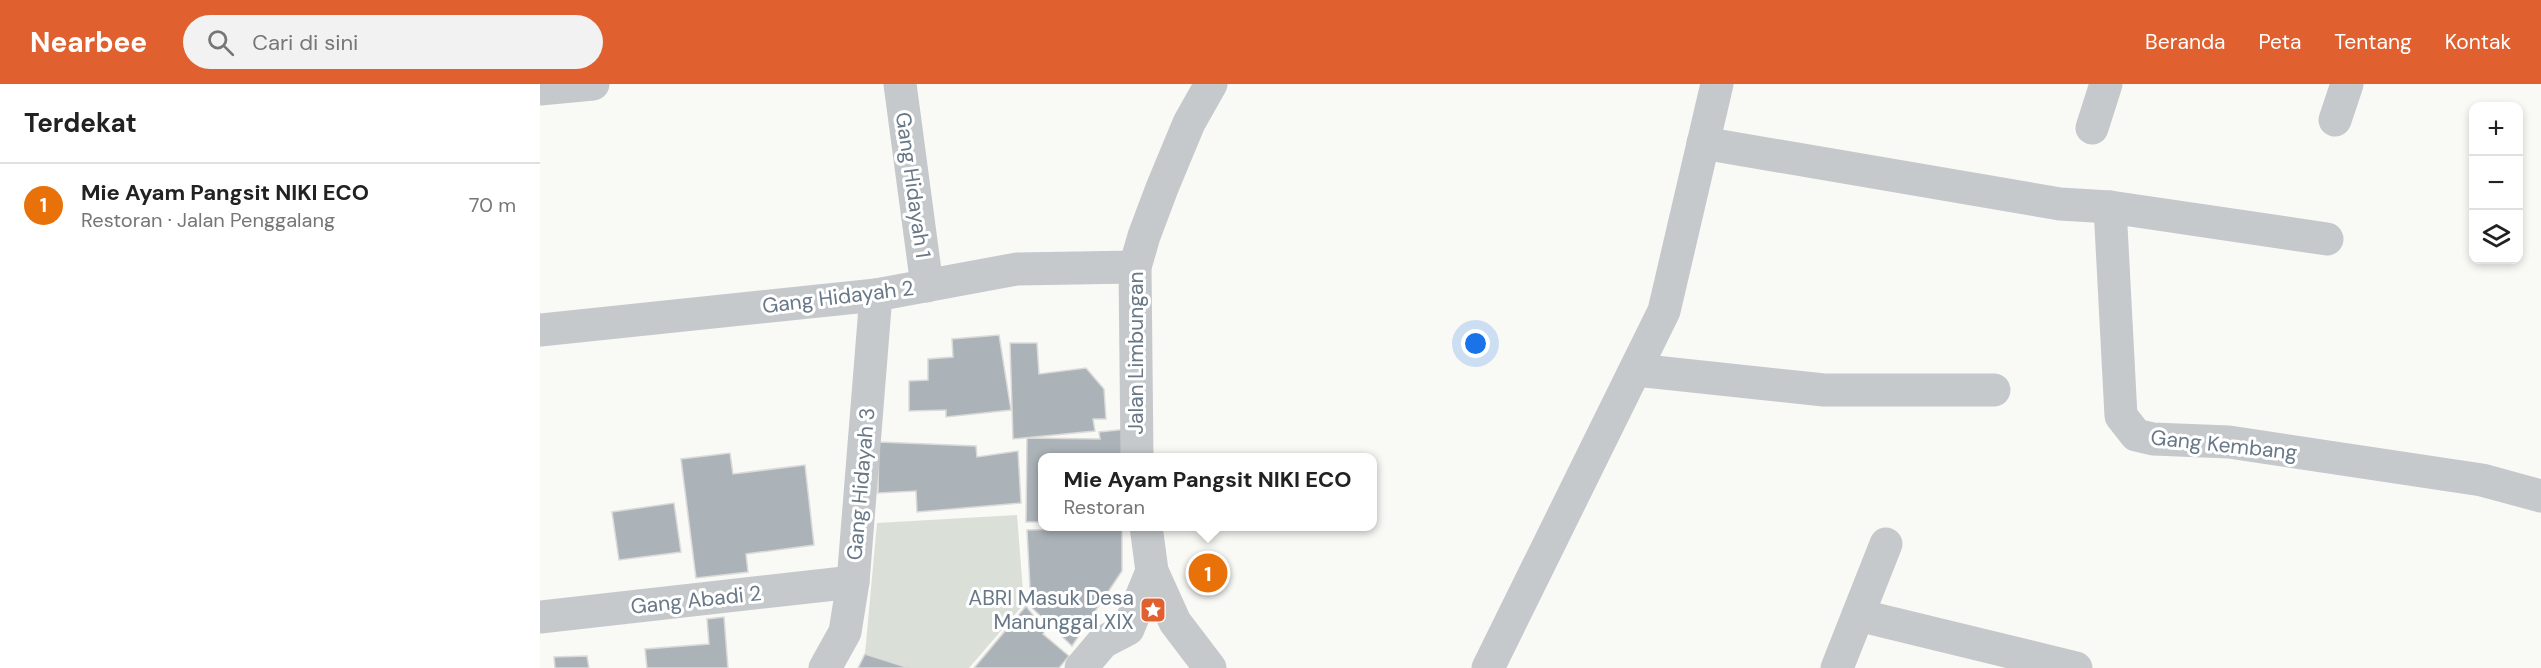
<!DOCTYPE html>
<html lang="id">
<head>
<meta charset="utf-8">
<style>
  :root { --surface:#fff; --page:#f2f2f2; --text:#222; --muted:#767676; --line:#e0e0e0; --accent:#e0612f }
  body { margin:0; font-family:"DM Sans",sans-serif; background:var(--page); color:var(--text) }
  .controls { position:absolute; right:18px; top:18px; display:grid; overflow:hidden; border-radius:12px; box-shadow:0 3px 9px #0003 }
  .controls button { width:54px; height:54px; display:grid; place-items:center; padding:0; border:0; border-bottom:2px solid var(--line); background:var(--surface); color:var(--text); font:30px sans-serif }
  .you { position:absolute; left:936px; top:260px; width:21px; height:21px; margin:-15px; border:4px solid #fff; border-radius:50%; background:#1a73e8; box-shadow:0 0 0 9px #1a73e833 }
  .badge { display:grid; place-items:center; width:39px; height:39px; border-radius:50%; background:var(--accent); color:#fff; font-size:20px; font-weight:700 }
  .pin { position:absolute; translate:-50% -50%; border:3px solid #fff; box-shadow:0 2px 6px #0006 }
  .popup { position:absolute; left:498px; top:369px; width:339px; height:78px; box-sizing:border-box; display:grid; place-content:center; border-radius:12px; background:var(--surface); filter:drop-shadow(0 2px 4px #0005); font-size:20px; white-space:nowrap; color:var(--muted) }
  .popup b { font-size:22px; color:var(--text) }
  .popup::after { content:''; position:absolute; left:50%; top:100%; margin-left:-12px; border:12px solid transparent; border-top-color:var(--surface) }
  .list { margin:0; padding:0; list-style:none }
  h2 { display:flex; justify-content:space-between; align-items:center; height:78px; margin:0; padding:0 24px; font-size:26px }
  h2 small { font-size:20px; font-weight:400; color:var(--muted) }
  .list li { display:grid; grid-template-columns:39px 1fr auto; gap:18px; align-items:center; box-sizing:border-box; height:84px; padding:0 24px; border-top:2px solid var(--line) }
  .list b { display:block; font-size:22px; white-space:nowrap }
  .list p { margin:0; font-size:20px; white-space:nowrap; color:var(--muted) }
  .list em { font-size:20px; font-style:normal; color:var(--muted) }
  .icon { flex:none; width:33px; height:33px; fill:none; stroke:currentColor; stroke-width:2; stroke-linecap:round; stroke-linejoin:round }
  .map { position:relative; flex:none; width:2001px; height:584px; overflow:hidden }
  header { display:flex; align-items:center; gap:36px; box-sizing:border-box; height:84px; padding:0 30px; background:var(--accent); color:#fff }
  header strong { font-size:28px }
  nav { display:flex; gap:33px; margin-inline-start:auto; font-size:21px }
  .search { width:420px; height:54px; background:var(--page); display:flex; align-items:center; gap:15px; box-sizing:border-box; padding:0 21px; border-radius:33px; color:var(--muted); font-size:22px }
  main { display:flex }
  aside { flex:1; background:var(--surface) }
  .map>svg:first-child { display:block }
</style>
</head>
<body>
<header>
<strong>Nearbee</strong>
<div class="search"><svg class="icon" aria-label="search" viewBox="0 0 24 24"><circle cx="10" cy="10" r="6"/><path d="M15 15l6 6"/></svg>Cari di sini</div>
<nav><a>Beranda</a><a>Peta</a><a>Tentang</a><a>Kontak</a></nav>
</header>
<main>
<aside>
<h2>Terdekat<small></small></h2>
<ul class="list">
<li><span class="badge" style="background:#e8710a">1</span><div><b>Mie Ayam Pangsit NIKI ECO</b><p>Restoran · Jalan Penggalang</p></div><em>70 m</em></li>
</ul>
</aside>
<div class="map">
<svg width="2001" height="584" viewBox="0 0 2001 584">
  <rect width="100%" height="100%" fill="#f9f9f6"/>
  <polygon fill="#dae0d7" points="477,431 484,520 429,584 369,584 325,570 337,439"/>
  <g fill="#abb3b9" stroke="#dadbd9" stroke-width="1.5">
    <polygon points="459,251 471,326 406,333 406,326 369,327 369,297 388,296 388,275 413,273 412,255"/>
    <polygon points="470,259 497,259 499,290 546,284 564,305 566,335 553,335 555,347 473,355"/>
    <polygon points="588,345 588,374 503,374 503,438 486,438 487,354 560,355 559,348"/>
    <polygon points="339,358 436,362 437,373 478,367 481,419 377,428 376,407 338,409"/>
    <polygon points="190,369 193,390 265,381 274,461 206,470 208,488 156,494 141,375"/>
    <polygon points="134,419 141,468 79,476 72,428"/>
    <polygon points="582,444 582,487 532,562 491,523 487,446"/>
    <polygon points="486,522 505,546 503,550 529,572 519,584 434,584"/>
    <polygon points="184,533 188,584 107,584 105,565 169,560 167,535"/>
    <polygon points="325,570 369,584 318,584"/>
    <polygon points="47,572 49,584 15,584 14,573"/>
  </g>
  <g fill="none" stroke-linecap="round" stroke-linejoin="round">
    <g stroke="#c5c9cc" stroke-width="33">
      <polyline points="360,0 387,202"/>
      <polyline points="0,5 53,0"/>
      <polyline points="1795,36 1807,0"/>
      <polyline points="1552,44 1566,0"/>
      <polyline points="1163,59 1520,120 1570,123 1787,155"/>
      <polyline points="1570,123 1581,332 1596,351 1613,355 1689,358 1942,396 2001,412"/>
      <polyline points="0,246 336,211 477,185 595,183"/>
      <polyline points="1096,286 1284,306 1454,306"/>
      <polyline points="597,374 595,183 604,152 622,104 649,39 671,0"/>
      <polyline points="612,487 635,538 670,584"/>
      <polyline points="1318,531 1536,584"/>
      <polyline points="0,533 313,498"/>
      <polyline points="285,584 305,548 313,498 336,211"/>
      <polyline points="541,584 563,558 588,545 612,487 606,442"/>
      <polyline points="948,584 1124,227 1177,0"/>
      <polyline points="1297,584 1346,460"/>
    </g>
  </g>
  <defs>
    <g id="sight-square" transform="scale(1.35)"><rect x="-9" y="-9" width="18" height="18" rx="4" fill="#e0612f" stroke="#fff"/><path d="M0-6L1.8-2.2L6-1.7L2.9 1.2L3.7 5.4L0 3.3L-3.7 5.4L-2.9 1.2L-6-1.7L-1.8-2.2Z" fill="#fff"/></g>
  </defs>
  <g fill-rule="evenodd">
    <use href="#sight-square" x="613" y="526"/>
  </g>
  <g text-anchor="middle" dominant-baseline="central" stroke-width="6" stroke-linejoin="round" paint-order="stroke">
    <g font-size="21" fill="#687887" stroke="#fff">
      <text transform="translate(373 101) rotate(82)">Gang Hidayah 1</text>
      <text transform="translate(298 213) rotate(-7)">Gang Hidayah 2</text>
      <text transform="translate(596 269) rotate(-90)">Jalan Limbungan</text>
      <text transform="translate(1684 361) rotate(6)">Gang Kembang</text>
      <text transform="translate(321 400) rotate(-85)">Gang Hidayah 3</text>
      <text transform="translate(156 516) rotate(-6)">Gang Abadi 2</text>
    </g>
    <g font-size="21" fill="#687887" stroke="#fff" text-anchor="end">
      <text x="594" y="514">ABRI Masuk Desa<tspan x="594" dy="24">Manunggal XIX</tspan></text>
    </g>
  </g>
</svg>
<div class="controls">
<button>+</button>
<button>−</button>
<button><svg class="icon" aria-label="layers" viewBox="0 0 24 24"><path d="M12 4l9 5-9 5-9-5zM3 14l9 5 9-5"/></svg></button>
</div>
<div class="you"></div>
<div class="pin badge" style="left:668px;top:489px;background:#e8710a">1</div>
<div class="popup"><b>Mie Ayam Pangsit NIKI ECO</b>Restoran</div>
</div>
</main>
</body>
</html>
